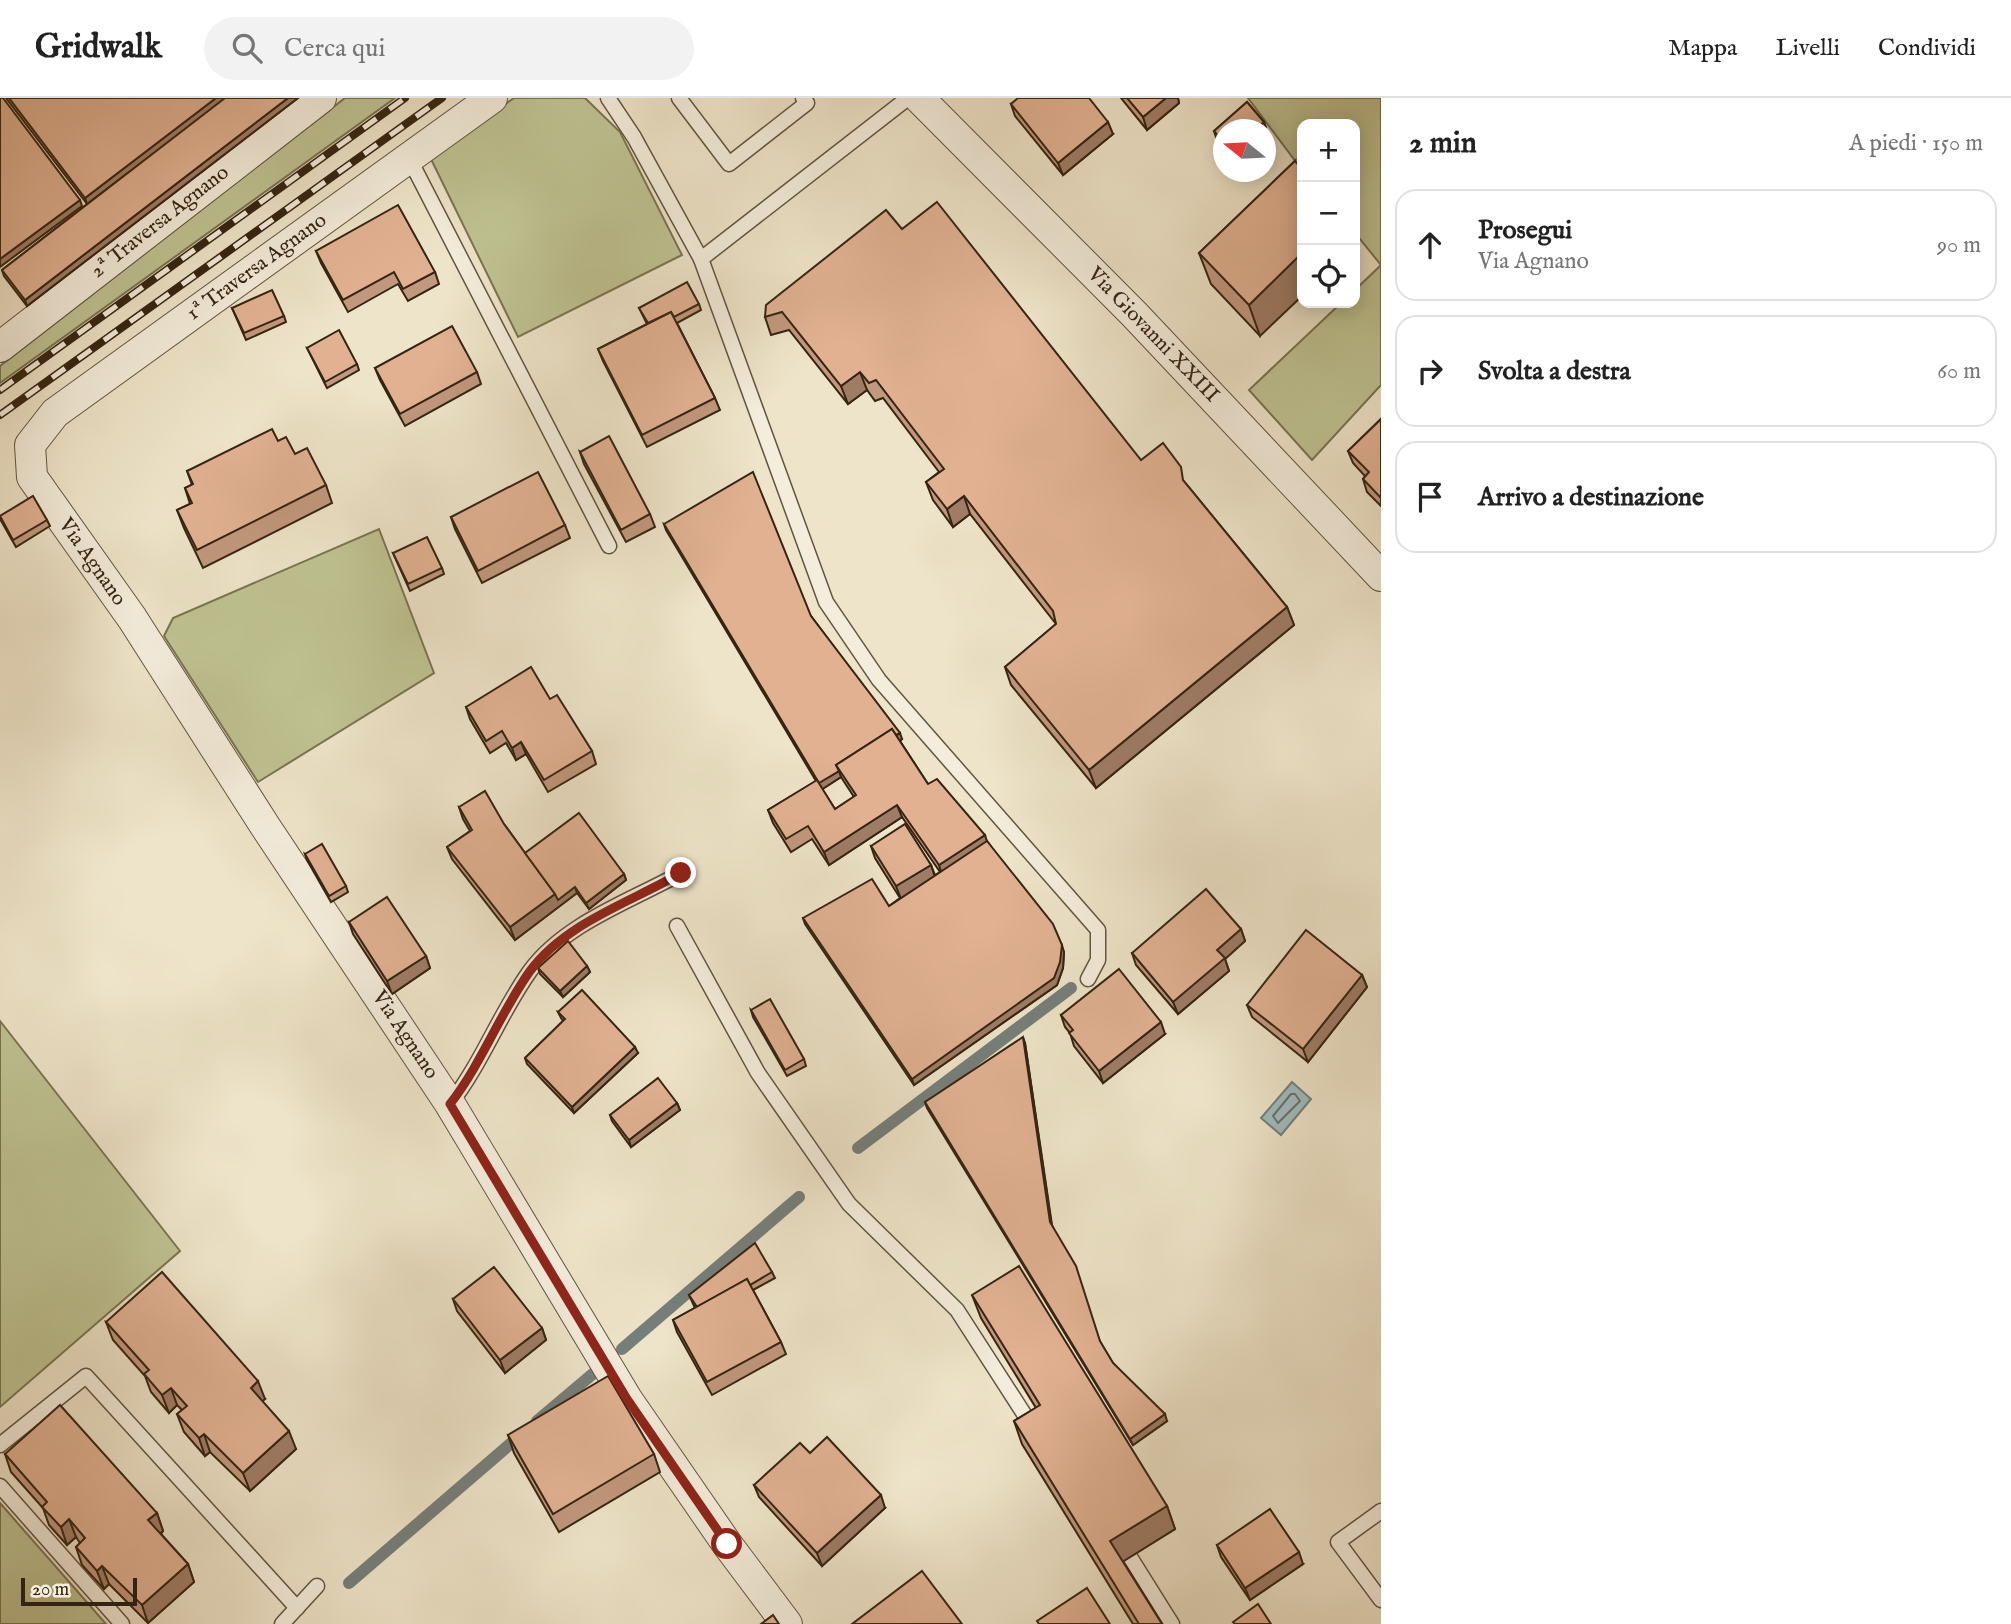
<!DOCTYPE html>
<html lang="it">
<head>
<meta charset="utf-8">
<style>
  :root { --surface:#fff; --page:#f2f2f2; --text:#222; --muted:#767676; --line:#e0e0e0 }
  body { margin:0; font-family:"IM FELL English",serif; background:var(--page); color:var(--text) }
  .controls { position:absolute; right:21px; top:21px; display:grid; overflow:hidden; border-radius:14px; box-shadow:0 4px 18px #0003 }
  .controls button { width:63px; height:63px; display:grid; place-items:center; padding:0; border:0; border-bottom:2px solid var(--line); background:var(--surface); color:var(--text); font:35px sans-serif }
  .compass { position:absolute; left:1213px; top:21px; width:63px; height:63px; border-radius:50%; background:var(--surface); box-shadow:0 4px 18px #0003; rotate:288deg }
  .scale { position:absolute; left:21px; bottom:18px; width:116px; box-sizing:border-box; padding-left:7px; border:4px solid #352412; border-top:0; font-size:19px; line-height:24px; white-space:nowrap; color:#352412; -webkit-text-stroke:5px #f4eddc; paint-order:stroke }
  .stop { position:absolute; width:21px; height:21px; margin:-16px; border:5px solid #8f2418; border-radius:50%; background:#fff }
  .stop.end { background:#8f2418; border-color:#fff; box-shadow:0 2px 7px #0008 }
  .list { margin:0; padding:0; list-style:none }
  h2 { display:flex; justify-content:space-between; align-items:center; height:91px; margin:0; padding:0 28px; font-size:30px }
  h2 small { font-size:23px; font-weight:400; color:var(--muted) }
  .list li { display:grid; grid-template-columns:46px 1fr auto; gap:21px; align-items:center; box-sizing:border-box; height:112px; margin:0 14px 14px; padding:0 14px; border:2px solid var(--line); border-radius:21px }
  .list b { display:block; font-size:26px; white-space:nowrap }
  .list p { margin:0; font-size:23px; white-space:nowrap; color:var(--muted) }
  .list em { font-size:23px; font-style:normal; color:var(--muted) }
  .icon { flex:none; width:38px; height:38px; fill:none; stroke:currentColor; stroke-width:2; stroke-linecap:round; stroke-linejoin:round }
  .map { position:relative; flex:none; width:1381px; height:1526px; overflow:hidden }
  header { display:flex; align-items:center; gap:42px; box-sizing:border-box; height:98px; padding:0 35px; background:var(--surface); border-bottom:2px solid var(--line) }
  header strong { font-size:33px }
  nav { display:flex; gap:38px; margin-inline-start:auto; font-size:24px }
  .search { width:490px; height:63px; background:var(--page); display:flex; align-items:center; gap:18px; box-sizing:border-box; padding:0 24px; border-radius:38px; color:var(--muted); font-size:26px }
  main { display:flex }
  aside { flex:1; background:var(--surface) }
  .map>svg:first-child { display:block }
</style>
</head>
<body>
<header>
<strong>Gridwalk</strong>
<div class="search"><svg class="icon" aria-label="search" viewBox="0 0 24 24"><circle cx="10" cy="10" r="6"/><path d="M15 15l6 6"/></svg>Cerca qui</div>
<nav><a>Mappa</a><a>Livelli</a><a>Condividi</a></nav>
</header>
<main>
<div class="map">
<svg width="1381" height="1526" viewBox="0 0 1381 1526">
  <rect width="100%" height="100%" fill="#eee4c9"/>
  <filter id="stains"><feTurbulence type="fractalNoise" baseFrequency=".00286" numOctaves="4"/><feColorMatrix values="0 0 0 0 .2 0 0 0 0 .09 0 0 0 0 .02 0 0 0 .5 -.17"/></filter>
  <radialGradient id="worn" r=".72"><stop offset=".6" stop-color="#630" stop-opacity="0"/><stop offset="1" stop-color="#630" stop-opacity=".3"/></radialGradient>
  <g fill="#bfc292" stroke="#7a7352" stroke-width="2">
    <polygon points="345,0 395,0 0,285 0,268"/>
    <polygon points="514,0 585,0 620,34 682,157 518,239 430,59"/>
    <polygon points="1248,0 1381,0 1381,287 1312,362 1249,292 1341,205 1355,205 1355,192 1381,167 1355,135 1355,26 1302,26 1302,72"/>
    <polygon points="379,431 434,575 258,684 164,538 173,520"/>
    <polygon points="0,923 180,1153 0,1309"/>
    <polygon points="0,1405 106,1526 0,1526"/>
  </g>
  <polygon fill="#9fbcc1" stroke="#757f7b" stroke-width="2" points="1292,984 1311,1001 1281,1037 1261,1020"/>
  <g fill="none" stroke-linecap="round" stroke-linejoin="round">
    <polygon stroke="#6a706a" stroke-width="2" points="1291,996 1295,996 1300,1003 1278,1025 1273,1018"/>
    <g stroke="#757f7b" stroke-width="12">
      <polyline points="858,1050 1071,890"/>
      <polyline points="622,1251 799,1099"/>
      <polyline points="537,1323 595,1274"/>
      <polyline points="349,1485 523,1335"/>
    </g>
    <g stroke="#635440" stroke-width="17">
      <g id="lane">
        <polyline points="608,0 634,39 701,161"/>
        <polyline points="679,0 729,66 807,5 803,0"/>
        <polyline points="908,0 701,161 826,504 879,582 1098,832 1098,862 1088,881"/>
        <polyline points="409,60 609,448"/>
        <polyline points="677,828 758,975 849,1106 957,1212 1035,1333"/>
        <path d="M450 1006C482 965 500 915 530 873 565 825 631 803 681 775"/>
        <polyline points="0,1347 86,1278 297,1510"/>
        <polyline points="0,1388 122,1526"/>
        <polyline points="1381,1413 1338,1444 1381,1502"/>
        <polyline points="1130,1459 1172,1526"/>
        <polyline points="282,1526 317,1488"/>
      </g>
    </g>
    <g stroke="#635440" stroke-width="32">
      <g id="street">
        <polyline points="492,0 55,315 30,347 32,379 132,520 265,728 450,1006 627,1301 727,1446 787,1526"/>
        <polyline points="919,0 1134,216 1381,478"/>
        <polyline points="0,249 321,0"/>
      </g>
    </g>
    <use href="#lane" stroke="#f4eddc" stroke-width="14"/>
    <use href="#street" stroke="#f4eddc" stroke-width="30"/>
    <g stroke="#352412" stroke-width="8">
      <g id="rail">
        <polyline points="0,292 405,0"/>
        <polyline points="0,317 442,0"/>
      </g>
    </g>
    <use href="#rail" stroke="#f4eddc" stroke-width="5" stroke-dasharray="16" stroke-linecap="butt"/>
  </g>
  <g fill="#c2987e" stroke="#352412" stroke-width="2" fill-rule="evenodd">
    <polygon points="6,0 298,0 27,208 4,178 2,172 87,106"/>
    <polygon points="1121,0 1178,0 1179,5 1147,32"/>
    <polygon points="1247,4 1264,24 1266,30 1265,32 1223,32 1223,48 1216,39 1214,33"/>
    <polygon points="1011,6 1113,36 1063,77 1015,18"/>
    <polygon points="1295,63 1260,238 1211,186 1199,155"/>
    <polygon points="902,131 1141,362 1187,387 1287,509 1294,527 1096,690 1011,587 1005,569 1056,526 970,416 953,429 933,402 926,384 939,374 883,300 875,303 867,292 848,306 789,232 771,237 765,219"/>
    <polygon points="316,153 435,174 439,186 408,203 398,186 348,214 321,165"/>
    <polygon points="699,206 701,212 677,225 715,300 720,312 647,349 603,263 598,251 647,226 639,210"/>
    <polygon points="232,210 284,218 286,224 246,242"/>
    <polygon points="307,250 357,266 359,272 327,290"/>
    <polygon points="375,270 477,274 481,286 405,328 380,282"/>
    <polygon points="1381,321 1381,408 1367,394 1363,381 1365,378 1353,365 1348,353"/>
    <polygon points="278,343 295,356 326,387 332,405 203,470 184,430 177,412 190,406 185,390 192,387 187,373"/>
    <polygon points="580,354 650,416 655,429 626,444 584,366"/>
    <polygon points="451,419 565,427 570,440 482,485 455,431"/>
    <polygon points="0,421 47,422 50,428 16,449"/>
    <path d="M664 426 811 518 902 641 900 643 928 686 987 743 1064 854 1063 870 1057 887 914 987 805 826 803 820 889 808 900 800 875 760 871 748 931 767 935 777 940 774 902 719 829 767 812 741 791 754 773 725 768 712 816 683 666 432ZM841 679 854 699 835 711 822 691Z"/>
    <polygon points="393,455 442,470 444,476 410,493"/>
    <polygon points="550,601 592,653 596,666 548,694 526,656 516,662 506,645 490,655 470,621 466,609"/>
    <polygon points="459,709 504,726 525,755 624,776 626,782 589,811 577,795 515,842 452,761 447,749 470,733 463,721"/>
    <polygon points="305,756 346,788 348,794 331,804 307,762"/>
    <polygon points="349,824 426,858 430,870 392,896 353,836"/>
    <polygon points="1241,831 1245,843 1225,861 1229,873 1178,916 1136,867 1132,855"/>
    <polygon points="587,868 590,874 563,899 540,876 538,870"/>
    <polygon points="1362,877 1367,889 1308,964 1252,919 1247,907"/>
    <polygon points="751,912 804,961 806,968 787,978 753,919"/>
    <polygon points="558,914 638,955 574,1015 527,966 525,960 563,923 561,920"/>
    <polygon points="1061,917 1165,936 1103,985 1074,948 1070,935 1065,929"/>
    <polygon points="1025,945 1052,1127 1100,1244 1113,1265 1167,1323 1133,1347 927,1010 925,1004"/>
    <polygon points="677,1005 680,1012 631,1049 612,1023 610,1017"/>
    <polygon points="772,1174 775,1180 753,1192 781,1244 786,1256 712,1297 677,1234 673,1222 695,1210 689,1197"/>
    <polygon points="972,1197 1167,1408 1175,1431 1123,1463 1162,1526 1133,1526 1022,1346 1014,1323 1036,1310 981,1220"/>
    <polygon points="453,1201 542,1230 546,1242 505,1275 457,1213"/>
    <polygon points="106,1224 265,1301 262,1303 296,1351 250,1393 210,1354 205,1358 184,1334 177,1316 182,1312 177,1307 169,1315 151,1294 145,1278 113,1242"/>
    <polygon points="508,1337 654,1356 660,1374 559,1434 514,1355"/>
    <polygon points="5,1356 157,1415 163,1433 161,1436 188,1466 194,1484 148,1525 109,1486 104,1491 82,1467 76,1449 80,1445 76,1439 67,1447 49,1427 43,1410 11,1374"/>
    <polygon points="754,1387 885,1410 822,1468 759,1399"/>
    <polygon points="1217,1447 1303,1466 1250,1502 1221,1459"/>
  </g>
  <g fill="#9e7c66" stroke="#352412" stroke-width="2">
    <polygon points="216,0 227,0 87,106 85,100"/>
    <polygon points="288,0 298,0 27,208 25,202"/>
    <polygon points="1166,0 1178,0 1179,5 1147,32 1143,19"/>
    <polygon points="1108,24 1113,36 1063,77 1058,65"/>
    <polygon points="1264,24 1266,30 1265,32 1255,32"/>
    <polygon points="80,102 82,108 0,169 0,161"/>
    <polygon points="1302,155 1302,198 1260,238 1249,207"/>
    <polygon points="860,274 867,292 848,306 841,288"/>
    <polygon points="964,398 970,416 953,429 947,411"/>
    <polygon points="1287,509 1294,527 1096,690 1089,672"/>
    <polygon points="900,635 902,641 843,678"/>
    <polygon points="521,644 526,656 516,662 512,650"/>
    <polygon points="839,673 841,679 821,692 818,685"/>
    <polygon points="897,707 902,719 829,767 824,754"/>
    <polygon points="985,737 989,750 943,780 939,767"/>
    <polygon points="931,767 935,779 901,801 896,788"/>
    <polygon points="624,776 626,782 589,811 586,805"/>
    <polygon points="575,789 577,795 515,842 510,829 555,796"/>
    <polygon points="1241,831 1245,843 1225,861 1229,873 1178,916 1173,904 1217,852"/>
    <polygon points="1062,847 1064,854 1063,870 1057,887 914,987 912,981"/>
    <polygon points="426,858 430,870 392,896 387,883"/>
    <polygon points="587,868 590,874 563,899 560,893"/>
    <polygon points="1362,877 1367,889 1308,964 1303,951"/>
    <polygon points="1161,924 1165,936 1103,985 1099,973"/>
    <polygon points="1023,939 1025,945 1052,1130 1050,1124"/>
    <polygon points="635,949 638,955 574,1015 572,1009"/>
    <polygon points="677,1005 680,1012 631,1049 629,1042"/>
    <polygon points="542,1230 546,1242 505,1275 500,1262"/>
    <polygon points="258,1283 265,1301 257,1308 251,1290"/>
    <polygon points="171,1290 177,1307 169,1315 162,1297"/>
    <polygon points="1165,1316 1167,1323 1133,1347 1130,1341"/>
    <polygon points="289,1333 296,1351 250,1393 243,1375"/>
    <polygon points="204,1336 210,1354 205,1358 199,1340"/>
    <polygon points="881,1397 885,1410 822,1468 817,1455"/>
    <polygon points="1167,1408 1175,1431 1119,1466 1110,1443"/>
    <polygon points="157,1415 163,1433 155,1440 148,1422"/>
    <polygon points="69,1421 76,1439 67,1447 61,1429"/>
    <polygon points="1299,1454 1303,1466 1250,1502 1245,1490"/>
    <polygon points="188,1466 194,1484 148,1525 142,1507"/>
    <polygon points="102,1468 109,1486 104,1491 97,1473"/>
  </g>
  <g fill="#e1b192" stroke="#352412" stroke-width="2">
    <polygon points="0,0 3,0 80,102 0,161"/>
    <polygon points="9,0 216,0 85,100"/>
    <polygon points="225,0 288,0 25,202 2,172"/>
    <polygon points="1018,0 1089,0 1108,24 1058,65 1011,6"/>
    <polygon points="1127,0 1166,0 1143,19"/>
    <polygon points="1247,4 1264,24 1255,32 1223,32 1223,44 1214,33"/>
    <polygon points="1295,63 1302,71 1302,155 1249,207 1199,155"/>
    <polygon points="937,104 1141,362 1163,345 1181,369 1183,382 1287,509 1089,672 1005,569 1056,526 1053,513 964,398 947,411 926,384 944,371 876,282 869,285 860,274 841,288 782,214 765,219 766,207 886,112 902,131"/>
    <polygon points="398,107 435,174 403,191 394,174 343,202 316,153"/>
    <polygon points="687,184 699,206 674,219 671,214 648,225 639,210"/>
    <polygon points="272,192 284,218 244,235 232,210"/>
    <polygon points="671,214 715,300 642,337 598,251"/>
    <polygon points="452,228 477,274 400,316 375,270"/>
    <polygon points="339,232 357,266 325,284 307,250"/>
    <polygon points="1381,321 1381,400 1363,381 1369,374 1348,353"/>
    <polygon points="272,331 278,343 286,339 295,356 307,350 326,387 197,452 177,412 192,405 185,390 193,386 187,373"/>
    <polygon points="609,338 650,416 621,432 580,354"/>
    <polygon points="538,374 565,427 478,473 451,419"/>
    <polygon points="753,374 811,518 900,635 896,637 892,631 836,667 839,673 819,685 664,426"/>
    <polygon points="33,398 47,422 13,442 0,418"/>
    <polygon points="427,439 442,470 408,486 393,455"/>
    <polygon points="531,569 550,601 557,597 592,653 544,682 521,644 512,650 502,633 486,643 466,609"/>
    <polygon points="892,631 928,686 937,681 985,737 939,767 897,707 824,754 808,728 786,741 768,712 817,682 835,711 856,697 836,667"/>
    <polygon points="485,693 504,726 555,796 510,829 447,749 472,732 459,709"/>
    <polygon points="579,715 624,776 586,805 575,789 558,802 555,796 525,755"/>
    <polygon points="905,726 931,767 896,788 871,748"/>
    <polygon points="987,743 1053,826 1062,847 1060,864 1054,880 912,981 803,820 872,781 889,808"/>
    <polygon points="322,746 346,788 329,798 305,756"/>
    <polygon points="1206,791 1241,831 1217,852 1225,860 1173,904 1132,855"/>
    <polygon points="387,799 426,858 387,883 349,824"/>
    <polygon points="1306,832 1362,877 1303,951 1247,907"/>
    <polygon points="568,843 587,868 560,893 538,870"/>
    <polygon points="1119,871 1161,924 1099,973 1069,935 1073,932 1061,917"/>
    <polygon points="582,892 635,949 572,1009 525,960 565,921 558,914"/>
    <polygon points="770,901 804,961 785,972 751,912"/>
    <polygon points="1023,939 1050,1124 1076,1168 1100,1243 1113,1265 1165,1316 1130,1341 925,1004"/>
    <polygon points="658,980 677,1005 629,1042 610,1017"/>
    <polygon points="755,1145 772,1174 750,1187 747,1181 697,1209 689,1197"/>
    <polygon points="1019,1168 1167,1408 1110,1443 1162,1526 1139,1526 1014,1323 1040,1307 972,1197"/>
    <polygon points="494,1169 542,1230 500,1262 453,1201"/>
    <polygon points="162,1174 258,1283 251,1290 289,1333 243,1375 204,1336 199,1340 177,1316 187,1308 171,1290 162,1297 144,1276 149,1272 106,1224"/>
    <polygon points="747,1181 781,1244 707,1284 673,1222"/>
    <polygon points="608,1278 654,1356 553,1416 508,1337"/>
    <polygon points="60,1307 157,1415 148,1422 188,1466 142,1507 102,1468 97,1473 76,1449 85,1440 69,1421 61,1429 42,1409 47,1404 5,1356"/>
    <polygon points="827,1339 881,1397 817,1455 754,1387 800,1345 810,1355"/>
    <polygon points="1270,1411 1299,1454 1245,1490 1217,1447"/>
    <polygon points="922,1473 962,1526 852,1526"/>
    <polygon points="1087,1490 1110,1526 1039,1526 1037,1523"/>
    <polygon points="1258,1506 1271,1526 1235,1526 1233,1524"/>
    <polygon points="773,1517 779,1526 761,1526"/>
  </g>
  <g fill="none" stroke-linecap="round" stroke-linejoin="round">
    <path stroke="#8f2418" stroke-width="9" d="M681 775C631 804 565 825 530 873 500 915 482 965 450 1006L627 1301 727 1446"/>
  </g>
  <g text-anchor="middle" dominant-baseline="central" stroke-width="5" stroke-linejoin="round" paint-order="stroke">
    <g font-size="21" fill="#352412" stroke="#f4eddc">
      <text transform="translate(160 124) rotate(-38)">2ª Traversa Agnano</text>
      <text transform="translate(257 169) rotate(-36)">1ª Traversa Agnano</text>
      <text transform="translate(1153 237) rotate(46)">Via Giovanni XXIII</text>
      <text transform="translate(92 464) rotate(55)">Via Agnano</text>
      <text transform="translate(405 937) rotate(56)">Via Agnano</text>
    </g>
  </g>
  <rect width="100%" height="100%" filter="url(#stains)"/>
  <rect width="100%" height="100%" fill="url(#worn)"/>
</svg>
<div class="controls">
<button>+</button>
<button>−</button>
<button><svg class="icon" aria-label="locate" viewBox="0 0 24 24"><circle cx="12" cy="12" r="6"/><path d="M12 2v4M12 18v4M2 12h4M18 12h4"/></svg></button>
</div>
<svg class="compass" viewBox="-18 -18 36 36"><path d="M0-13l5 13h-10z" fill="#e53935"/><path d="M0 13l5-13h-10z" fill="#767676"/></svg>
<div class="scale">20 m</div>
<div class="stop" style="left:727px;top:1446px"></div>
<div class="stop end" style="left:681px;top:775px"></div>
</div>
<aside>
<h2>2 min<small>A piedi · 150 m</small></h2>
<ul class="list">
<li><svg class="icon" aria-label="ahead" viewBox="0 0 24 24"><path d="M12 20V5M6 11l6-6 6 6"/></svg><div><b>Prosegui</b><p>Via Agnano</p></div><em>90 m</em></li>
<li><svg class="icon" aria-label="right" viewBox="0 0 24 24"><path d="M7 20v-9h11M14 6l5 5-5 5"/></svg><div><b>Svolta a destra</b></div><em>60 m</em></li>
<li><svg class="icon" aria-label="arrive" viewBox="0 0 24 24"><path d="M6 21V4h12l-3 4 3 4H6"/></svg><div><b>Arrivo a destinazione</b></div></li>
</ul>
</aside>
</main>
</body>
</html>
